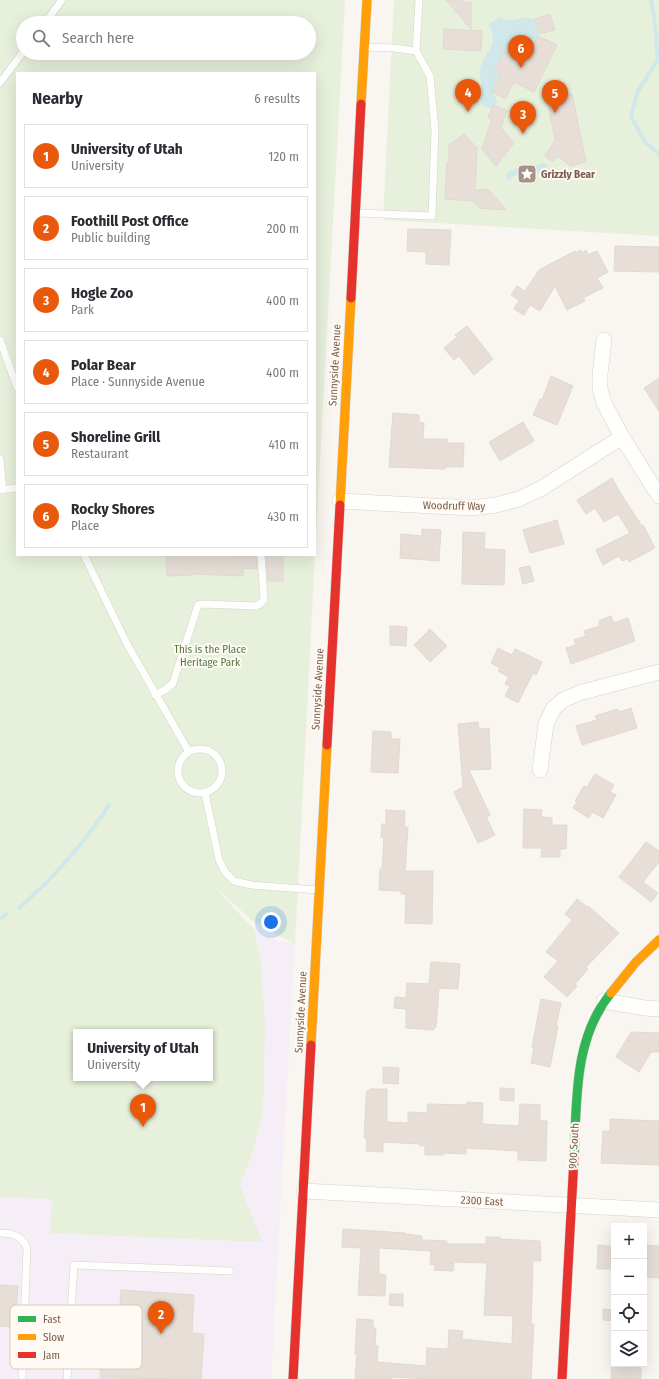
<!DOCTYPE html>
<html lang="en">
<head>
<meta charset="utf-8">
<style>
  :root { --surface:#fff; --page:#f2f2f3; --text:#2b2b33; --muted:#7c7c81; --line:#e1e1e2; --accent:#ea580c }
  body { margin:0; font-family:"Fira Sans Condensed",sans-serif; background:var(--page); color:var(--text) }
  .controls { position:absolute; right:12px; bottom:12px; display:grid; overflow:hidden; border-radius:0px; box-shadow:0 4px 16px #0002 }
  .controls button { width:36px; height:36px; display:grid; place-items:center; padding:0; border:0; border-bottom:1px solid var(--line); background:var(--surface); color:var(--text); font:20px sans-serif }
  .you { position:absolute; left:271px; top:922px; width:14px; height:14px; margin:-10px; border:3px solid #fff; border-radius:50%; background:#1a73e8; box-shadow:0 0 0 6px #1a73e833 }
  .badge { display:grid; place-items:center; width:26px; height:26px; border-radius:50%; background:var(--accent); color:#fff; font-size:13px; font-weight:700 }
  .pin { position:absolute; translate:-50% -33px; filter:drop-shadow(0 1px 2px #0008) }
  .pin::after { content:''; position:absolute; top:21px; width:14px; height:12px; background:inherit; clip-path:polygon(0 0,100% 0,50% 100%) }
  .popup { position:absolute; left:73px; top:1029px; width:140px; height:52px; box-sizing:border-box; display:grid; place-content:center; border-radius:0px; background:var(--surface); filter:drop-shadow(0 1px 3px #0005); font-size:13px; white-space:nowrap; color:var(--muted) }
  .popup b { font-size:15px; color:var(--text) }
  .popup::after { content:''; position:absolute; left:50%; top:100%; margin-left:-8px; border:8px solid transparent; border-top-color:var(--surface) }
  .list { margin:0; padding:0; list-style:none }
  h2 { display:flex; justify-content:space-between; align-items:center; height:52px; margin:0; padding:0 16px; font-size:17px }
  h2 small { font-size:13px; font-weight:400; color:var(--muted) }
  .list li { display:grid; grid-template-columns:26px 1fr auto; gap:12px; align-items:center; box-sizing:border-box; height:64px; margin:0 8px 8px; padding:0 8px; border:1px solid var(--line); border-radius:0px }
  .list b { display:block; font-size:15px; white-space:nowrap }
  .list p { margin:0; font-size:13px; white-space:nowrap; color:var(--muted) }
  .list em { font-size:13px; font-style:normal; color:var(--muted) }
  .icon { flex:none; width:22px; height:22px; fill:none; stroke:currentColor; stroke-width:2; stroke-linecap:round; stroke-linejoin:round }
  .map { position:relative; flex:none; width:659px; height:1379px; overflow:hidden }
  .search { position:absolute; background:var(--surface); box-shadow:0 4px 16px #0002; left:16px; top:16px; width:300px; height:44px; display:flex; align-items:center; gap:10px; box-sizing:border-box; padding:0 14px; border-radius:22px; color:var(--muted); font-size:15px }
  .panel { position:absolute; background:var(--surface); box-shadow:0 4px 16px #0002; left:16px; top:72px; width:300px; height:484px; border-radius:0px }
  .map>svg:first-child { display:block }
</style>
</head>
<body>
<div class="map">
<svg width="659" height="1379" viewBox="0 0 659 1379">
  <rect width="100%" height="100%" fill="#f9f5f0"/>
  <path fill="#f6eef6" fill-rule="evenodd" d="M0 558 142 793 223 899 261 934 283 943 295 941 271 1379H0ZM76 1032H210V1078H76Z"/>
  <g fill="#e7f0db" fill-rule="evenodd">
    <path d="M0 0H345L315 554V73H17V555H315L295 944 252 921 215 886 218 890 254 930 261 963 265 1026 263 1112 253 1151 240 1185 262 1242 50 1233 52 1199 0 1197ZM23 23H309V53H23ZM76 1032H210V1078H76Z"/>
    <polygon points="394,0 659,0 659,236 383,220"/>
  </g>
  <g fill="#d0e8ea">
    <path d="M500 17C510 24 516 18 525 18 528 18 532 19 535 19L540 34 530 52 522 48 517 58 504 52 494 71 501 75 493 92 497 102 494 107 489 108 482 104C481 97 482 91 482 85 481 80 479 75 480 70 484 49 500 48 489 24Z"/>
    <path d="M542 163 547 164 549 172H551L550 175 547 171 541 174 528 169 525 171 520 172 519 175 513 176 510 180 507 179V173L510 170 513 171 515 169 523 168 527 164C531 166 538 166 542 163Z"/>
  </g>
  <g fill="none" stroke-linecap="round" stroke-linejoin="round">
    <g stroke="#d0e8ea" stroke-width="4">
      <polyline points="651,0 655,23 658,59 637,93 631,117 646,143 659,154"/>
      <path d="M19 908C56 876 83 845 109 805"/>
      <polyline points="0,919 6,914"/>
    </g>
  </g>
  <g fill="#e6ded7" stroke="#e2d8d2">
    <polygon points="446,0 462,0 464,3 471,2 471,29"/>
    <polygon points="550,14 555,30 540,34 535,19"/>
    <polygon points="444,29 482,31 481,51 443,49"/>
    <polygon points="538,36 557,45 534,92 514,82 505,99 492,92 501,75 494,72 504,52 517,58 522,48 530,52"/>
    <polygon points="572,94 586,162 571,166 557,156 553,162 545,156 555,140 547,99"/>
    <polygon points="493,105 507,110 501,128 514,143 496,166 482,149 492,119 488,118"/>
    <polygon points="464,134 477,148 475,190 488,189 506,210 480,208 473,201 445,199 447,162 449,162 449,145"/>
    <polygon points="408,229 451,230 449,265 426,264 426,252 407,251"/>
    <polygon points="615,246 659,247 659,272 614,271"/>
    <polygon points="581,250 582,253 586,250 588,255 597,251 608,272 597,278 603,288 583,298 585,301 567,310 555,286 540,311 530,305 524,315 514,309 519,300 511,295 517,286 525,291 539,270 575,251 576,253"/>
    <polygon points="467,326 493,359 474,375 459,356 454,360 444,348 457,337 455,335"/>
    <polygon points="551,376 573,386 557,425 533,415 540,399 542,400"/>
    <polygon points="659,378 659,411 644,388"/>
    <polygon points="393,413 419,415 419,422 424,423 423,439 447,439 447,443 464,443 463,467 445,467 445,469 389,467"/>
    <polygon points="523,422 534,441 500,461 489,442"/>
    <polygon points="612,478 621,494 642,526 643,525 655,548 629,562 628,559 622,561 619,556 603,565 596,550 630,533 618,514 604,522 595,508 586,514 577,500"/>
    <polygon points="557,520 564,544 530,553 523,530"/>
    <polygon points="422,529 441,530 439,561 400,558 401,534 422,536"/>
    <polygon points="463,532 485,533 484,549 505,550 504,585 462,584"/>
    <polygon points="166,555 222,555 256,557 257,569 243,568 243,576 192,574 192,575 167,576"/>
    <polygon points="266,555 283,555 283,581 268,581"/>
    <polygon points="530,566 534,581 523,584 519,568"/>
    <polygon points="611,616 614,623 628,618 635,641 571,664 566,648 576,645 574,640 586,636 584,631 600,626 599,621"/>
    <polygon points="390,626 407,627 406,646 390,645"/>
    <polygon points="430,629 447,646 430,662 414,645"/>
    <polygon points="498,648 512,655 515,649 542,662 536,675 533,673 518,703 505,696 510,686 505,684 509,677 498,671 500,668 491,663"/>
    <polygon points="631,708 637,728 582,745 576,726 597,720 595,716 618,709 619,712"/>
    <polygon points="478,722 479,729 489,728 491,769 469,770 490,815 486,817 495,835 478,843 454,792 463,787 458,724"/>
    <polygon points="373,731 391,732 391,739 400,739 398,773 371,772"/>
    <polygon points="595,774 614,785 610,792 616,795 603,818 592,812 589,818 573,808 577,802 575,801 584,786 587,787"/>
    <polygon points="524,809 542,810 541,817 552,818 552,825 567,825 566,849 560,849 560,857 541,857 542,848 523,848"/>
    <polygon points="386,810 405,811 404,827 408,827 405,871 433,871 432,924 405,923 406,894 401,894 401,891 379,890 380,869 382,869 384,838 381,837 382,824 386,824"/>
    <polygon points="646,842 659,851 659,862 643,882 658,893 651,902 619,877"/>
    <polygon points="577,899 587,907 588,906 619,933 586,967 588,969 575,984 577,986 567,997 544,977 558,961 546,952 572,920 565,914"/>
    <polygon points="431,962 460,964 458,989 439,988 436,1027 434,1027 434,1030 406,1028 406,1009 394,1008 395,997 406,998 407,983 429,984"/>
    <polygon points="541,999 561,1003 556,1026 558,1026 550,1067 531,1063 534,1048 532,1047"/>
    <polygon points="631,1032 659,1033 659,1052 651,1052 639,1072 616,1057"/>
    <polygon points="383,1067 399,1068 398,1084 383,1083"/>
    <polygon points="500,1088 514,1089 514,1101 500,1100"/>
    <polygon points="370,1089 387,1089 387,1122 408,1123 408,1112 427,1113 428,1104 466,1105 467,1102 483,1103 482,1124 519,1126 520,1104 540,1105 540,1121 547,1121 546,1161 518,1160 518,1151 466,1148 466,1154 444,1153 444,1155 425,1155 425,1146 420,1146 420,1144 383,1142 383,1152 366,1151 367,1138 364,1138 366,1100 367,1091 370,1090"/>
    <polygon points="610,1119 659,1121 659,1165 601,1163 603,1131 610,1131"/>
    <polygon points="343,1229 405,1233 405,1234 422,1236 422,1240 447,1241 447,1244 486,1244 486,1237 500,1237 500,1239 540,1241 541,1261 533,1261 531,1324 534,1324 531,1379 430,1379 392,1377 392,1379 355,1379 357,1354 355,1354 357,1319 373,1320 373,1328 376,1328 375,1346 378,1346 377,1362 426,1366 427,1348 448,1349 449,1330 463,1331 462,1339 512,1344 513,1316 484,1315 487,1263 454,1262 453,1271 434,1270 435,1265 430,1264 431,1251 379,1248 379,1274 386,1275 385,1296 358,1295 361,1248 342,1247"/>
    <polygon points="598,1245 614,1247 614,1269 597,1269"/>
    <polygon points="644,1245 659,1246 659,1278 644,1277"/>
    <polygon points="0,1285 18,1286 15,1327 0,1326"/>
    <polygon points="121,1290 194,1295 192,1333 204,1334 201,1379 100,1378 103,1334 118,1335"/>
    <polygon points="390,1294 403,1294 403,1306 389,1305"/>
    <polygon points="603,1309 614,1310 614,1321 603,1320"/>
    <polygon points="612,1366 641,1368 641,1379 611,1379"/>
  </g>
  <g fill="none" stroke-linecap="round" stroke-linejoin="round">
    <g stroke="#d7d1cb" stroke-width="8">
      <g id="lane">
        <polyline points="45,23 62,0"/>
        <polyline points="416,51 419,0"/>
        <polyline points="0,83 23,52"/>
        <polyline points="358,213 432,216 435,130 430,76 416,51 394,48 365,47"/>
        <polyline points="0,340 17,387"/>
        <polyline points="0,459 3,490"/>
        <polyline points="0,490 17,488"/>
        <polyline points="84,555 127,644 189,752"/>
        <polyline points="155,695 165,690 173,683 198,605 202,604 256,606 260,604 264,600 261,555"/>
        <circle cx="200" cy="771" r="22"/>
        <polyline points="205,793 219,860 225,872 234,881 251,885 317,890"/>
        <path d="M0 1233C13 1233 22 1236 27 1248L22 1379"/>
        <polyline points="67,1379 74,1265 230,1271"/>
      </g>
    </g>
    <g stroke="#d7d1cb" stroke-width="16">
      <g id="street">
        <polyline points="604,340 600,374 600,389 604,403 622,437 659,496"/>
        <polyline points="340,501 471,508 496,505 519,499 542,488 622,437"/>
        <polyline points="540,770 546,724 553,709 563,700 579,693 659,672"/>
        <polyline points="604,1001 645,1008 659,1009"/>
        <polyline points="304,1191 659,1210"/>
      </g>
    </g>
    <g stroke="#d9d2cb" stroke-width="10">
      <path id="fast" d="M574 1158C577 1102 573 1039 611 993"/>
    </g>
    <g stroke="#d9d2cb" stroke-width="10">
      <g id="slow">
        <polyline points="361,104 367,0"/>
        <polyline points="340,505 351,298"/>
        <polyline points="611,993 636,962 659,940"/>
        <polyline points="311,1045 327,745"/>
      </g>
    </g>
    <g stroke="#d9d2cb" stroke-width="10">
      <g id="jam">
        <polyline points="351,298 361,104"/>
        <polyline points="327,745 340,505"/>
        <polyline points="293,1379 311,1045"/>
        <polyline points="562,1379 574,1158"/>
      </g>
    </g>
    <use href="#lane" stroke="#fefefd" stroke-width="7"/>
    <use href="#street" stroke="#fefefd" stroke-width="15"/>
    <use href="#fast" stroke="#30b455" stroke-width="9"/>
    <use href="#slow" stroke="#ff9f0a" stroke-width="9"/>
    <use href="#jam" stroke="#e5322d" stroke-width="9"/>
  </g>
  <defs>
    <g id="sight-square" transform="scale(1)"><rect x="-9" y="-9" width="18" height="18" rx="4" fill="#a69286" stroke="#fffaf3"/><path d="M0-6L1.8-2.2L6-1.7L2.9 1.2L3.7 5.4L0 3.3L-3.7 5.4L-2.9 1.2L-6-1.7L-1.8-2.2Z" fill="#fff"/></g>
  </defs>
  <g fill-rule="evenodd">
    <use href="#sight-square" x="527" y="174"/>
  </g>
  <g text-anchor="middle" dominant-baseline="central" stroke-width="4" stroke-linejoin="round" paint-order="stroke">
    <g font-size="11" font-weight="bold" fill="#7a5c4d" stroke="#fffaf3" text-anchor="start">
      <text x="541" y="174">Grizzly Bear</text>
    </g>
    <g font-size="11" fill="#7a5c4d" stroke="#fffaf3">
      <text transform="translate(335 365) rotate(-87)">Sunnyside Avenue</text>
      <text transform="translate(454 506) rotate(1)">Woodruff Way</text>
      <text transform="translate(318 689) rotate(-87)">Sunnyside Avenue</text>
      <text transform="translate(301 1012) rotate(-87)">Sunnyside Avenue</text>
      <text transform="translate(574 1146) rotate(-87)">900 South</text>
      <text transform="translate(482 1201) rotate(3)">2300 East</text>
    </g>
    <g font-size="11" fill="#537a41" stroke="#fffaf3">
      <text x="210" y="649">This is the Place<tspan x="210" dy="13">Heritage Park</tspan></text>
    </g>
  </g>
  <rect x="10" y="1305" width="132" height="64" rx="6" fill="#fffaf3" stroke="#d7cbc1" stroke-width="1"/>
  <rect x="18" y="1316" width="18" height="6" fill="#30b455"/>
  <rect x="18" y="1334" width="18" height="6" fill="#ff9f0a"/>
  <rect x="18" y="1352" width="18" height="6" fill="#e5322d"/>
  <g font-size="11" fill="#7a5c4d">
    <text x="43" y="1323">Fast</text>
    <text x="43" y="1341">Slow</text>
    <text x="43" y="1359">Jam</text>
  </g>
</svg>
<div class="controls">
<button>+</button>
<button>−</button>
<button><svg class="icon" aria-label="locate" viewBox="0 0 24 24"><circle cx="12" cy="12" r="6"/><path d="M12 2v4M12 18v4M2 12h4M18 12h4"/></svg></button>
<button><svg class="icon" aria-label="layers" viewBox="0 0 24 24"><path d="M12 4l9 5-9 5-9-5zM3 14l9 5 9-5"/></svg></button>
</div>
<div class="you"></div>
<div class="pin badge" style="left:143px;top:1127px">1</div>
<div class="popup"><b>University of Utah</b>University</div>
<div class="pin badge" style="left:161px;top:1334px">2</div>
<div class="pin badge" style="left:523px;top:134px">3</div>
<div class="pin badge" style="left:468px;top:112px">4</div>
<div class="pin badge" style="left:555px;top:113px">5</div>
<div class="pin badge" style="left:521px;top:68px">6</div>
<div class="search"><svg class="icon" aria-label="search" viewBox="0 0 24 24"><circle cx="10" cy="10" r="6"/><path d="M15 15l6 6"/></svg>Search here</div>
<section class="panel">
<h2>Nearby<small>6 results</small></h2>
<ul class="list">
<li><span class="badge">1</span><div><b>University of Utah</b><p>University</p></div><em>120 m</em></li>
<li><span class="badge">2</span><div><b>Foothill Post Office</b><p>Public building</p></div><em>200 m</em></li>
<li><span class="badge">3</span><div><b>Hogle Zoo</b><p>Park</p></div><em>400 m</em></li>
<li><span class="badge">4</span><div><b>Polar Bear</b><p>Place · Sunnyside Avenue</p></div><em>400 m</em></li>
<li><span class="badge">5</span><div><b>Shoreline Grill</b><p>Restaurant</p></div><em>410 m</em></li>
<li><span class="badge">6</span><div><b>Rocky Shores</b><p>Place</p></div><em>430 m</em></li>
</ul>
</section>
</div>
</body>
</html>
